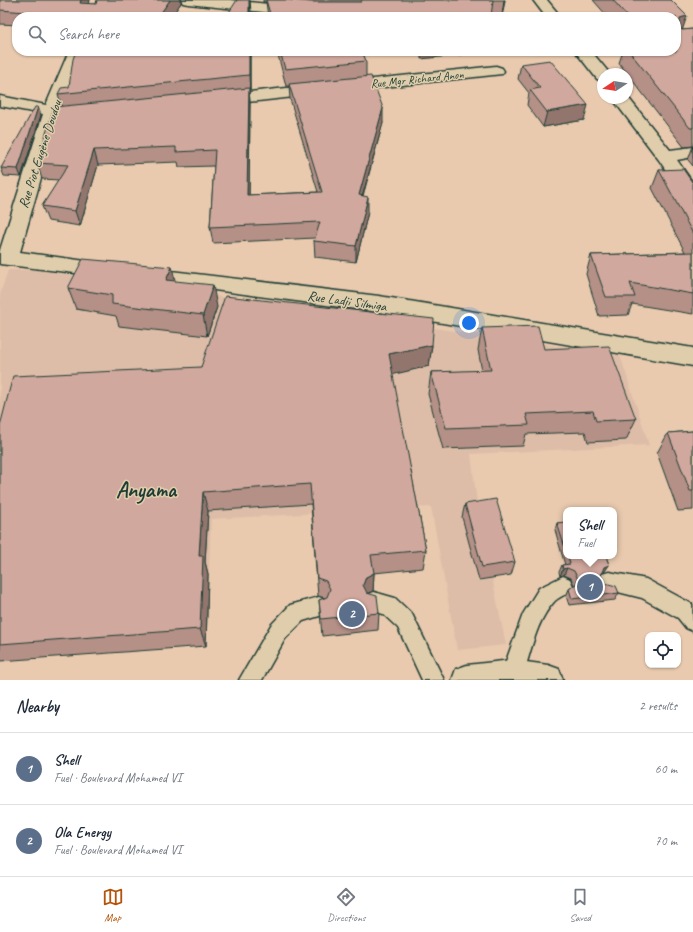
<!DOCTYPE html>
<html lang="en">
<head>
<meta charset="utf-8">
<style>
  :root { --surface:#fff; --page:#f2f2f3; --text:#1f2937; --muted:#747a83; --line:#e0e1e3; --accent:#b45309 }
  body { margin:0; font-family:Caveat,sans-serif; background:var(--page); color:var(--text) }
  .controls { position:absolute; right:12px; bottom:12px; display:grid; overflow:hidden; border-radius:8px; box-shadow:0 1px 3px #0004 }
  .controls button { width:36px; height:36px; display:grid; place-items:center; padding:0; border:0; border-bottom:1px solid var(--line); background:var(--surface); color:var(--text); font:20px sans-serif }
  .compass { position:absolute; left:597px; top:68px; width:36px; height:36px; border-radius:50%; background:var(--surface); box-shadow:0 1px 3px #0004; rotate:258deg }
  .you { position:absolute; left:469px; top:323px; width:14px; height:14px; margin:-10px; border:3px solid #fff; border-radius:50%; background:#1a73e8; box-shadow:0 0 0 6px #1a73e833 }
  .badge { display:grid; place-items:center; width:26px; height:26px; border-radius:50%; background:var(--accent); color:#fff; font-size:13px; font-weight:700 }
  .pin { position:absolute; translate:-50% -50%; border:2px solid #fff; box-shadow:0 1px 4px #0006 }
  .popup { position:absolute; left:563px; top:507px; width:54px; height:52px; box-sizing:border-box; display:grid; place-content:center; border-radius:8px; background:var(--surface); filter:drop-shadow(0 1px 3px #0005); font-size:13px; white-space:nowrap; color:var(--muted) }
  .popup b { font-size:15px; color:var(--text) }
  .popup::after { content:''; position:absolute; left:50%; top:100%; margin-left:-8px; border:8px solid transparent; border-top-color:var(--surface) }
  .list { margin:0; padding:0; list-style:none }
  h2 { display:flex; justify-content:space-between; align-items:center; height:52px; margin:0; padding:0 16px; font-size:17px }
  h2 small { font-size:13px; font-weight:400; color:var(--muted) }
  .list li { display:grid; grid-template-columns:26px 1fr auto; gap:12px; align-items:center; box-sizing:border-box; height:72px; padding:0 16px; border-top:1px solid var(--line) }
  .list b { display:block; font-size:15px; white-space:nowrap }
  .list p { margin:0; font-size:13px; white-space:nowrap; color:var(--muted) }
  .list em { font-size:13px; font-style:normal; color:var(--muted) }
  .icon { flex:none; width:22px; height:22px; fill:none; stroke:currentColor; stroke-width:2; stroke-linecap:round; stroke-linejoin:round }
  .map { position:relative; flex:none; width:693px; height:680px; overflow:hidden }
  .search { position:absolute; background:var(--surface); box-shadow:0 1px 3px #0004; left:12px; right:12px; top:12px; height:44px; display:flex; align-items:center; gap:10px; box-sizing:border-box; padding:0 14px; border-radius:16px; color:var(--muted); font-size:15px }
  .sheet { height:196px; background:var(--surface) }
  nav { display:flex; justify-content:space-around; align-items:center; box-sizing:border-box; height:56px; border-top:1px solid var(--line); background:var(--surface); font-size:11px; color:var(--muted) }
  nav a { display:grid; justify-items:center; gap:2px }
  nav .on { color:var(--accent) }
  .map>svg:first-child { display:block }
</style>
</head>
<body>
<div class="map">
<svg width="693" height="680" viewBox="0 0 693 680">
  <rect width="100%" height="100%" fill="#e9caaf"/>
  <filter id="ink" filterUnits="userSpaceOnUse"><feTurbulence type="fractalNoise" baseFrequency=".025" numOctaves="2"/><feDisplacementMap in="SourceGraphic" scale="8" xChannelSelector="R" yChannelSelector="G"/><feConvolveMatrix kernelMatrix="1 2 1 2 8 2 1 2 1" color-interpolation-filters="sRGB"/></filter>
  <g filter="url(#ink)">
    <polygon fill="#debda8" points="8,270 37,270 620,355 649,445 471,454 477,503 506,645 457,650 431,507 211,519 206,646 0,661 0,294"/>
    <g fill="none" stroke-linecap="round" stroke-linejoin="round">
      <g stroke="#1f3d34" stroke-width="3">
        <g id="lane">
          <polygon points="609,572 646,579 692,604 693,631 686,628 678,618 642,598 602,588 599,581 602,574"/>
          <path d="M563 576 570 579 573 586C569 596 559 595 553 603 534 625 531 655 521 680H503L501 675 523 614 539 588Z"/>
          <polygon points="374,592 395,598 412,614 444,680 422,680 398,628 383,614 367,609 364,602 367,595"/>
          <polygon points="319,597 326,600 329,607 326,614 303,621 285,639 262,680 239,680 271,625 290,605"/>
        </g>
      </g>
      <g stroke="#1f3d34" stroke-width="3">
        <g id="street">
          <polygon points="181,0 230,0 354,13 359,14 361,17 312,17 188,4 183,3"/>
          <polygon points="533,0 547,0 561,17 546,17"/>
          <polygon points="69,51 85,51 60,111 20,252 115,265 118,270 115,275 108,277 0,264 0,250 43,114 0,106 0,96 46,105"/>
          <polygon points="575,51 591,51 610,74 603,74 603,81 597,79"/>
          <polygon points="496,66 502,68 504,71 502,74 221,105 215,103 213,100 215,97 221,95"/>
          <polygon points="627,96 670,150 693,147 693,157 677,160 693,183 693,202 686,200 659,160 612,98 627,98"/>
          <polygon points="146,268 379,296 693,348 693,366 379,312 139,280 136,275 139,270"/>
        </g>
      </g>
      <g stroke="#1f3d34" stroke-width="3">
        <polygon id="primary" points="512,660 548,665 559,669 563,680 452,680 456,669 467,665"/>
      </g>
      <use href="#lane" fill="#e0cdab" fill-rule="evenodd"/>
      <use href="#street" fill="#e0cdab" fill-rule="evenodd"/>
      <use href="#primary" fill="#e0cdab" fill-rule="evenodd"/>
    </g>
    <g fill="#b49087" stroke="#1f3d34">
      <polygon points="0,0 90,0 89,4 96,4 97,0 181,0 181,3 171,17 17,17 17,25 0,24"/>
      <polygon points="263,0 505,0 502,16 491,14 491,17 268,17 266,2 263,2"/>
      <polygon points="593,0 671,0 683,30 693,29 693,166 688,160 693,146 684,147 619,63 623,51 676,51 676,17 608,17"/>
      <polygon points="250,51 250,90 249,90 250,103 249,195 318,192 290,99 289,86 286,86 277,51 393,51 363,54 366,61 366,76 383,123 363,196 368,212 356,262 315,257 314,241 315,238 213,243 210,227 214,166 179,167 178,162 98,165 80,226 48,221 42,206 59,180 42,179 37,163 62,107 58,94 69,87"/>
      <polygon points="521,64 584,120 543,127 527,105 529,93 518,79"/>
      <polygon points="41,115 21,177 4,176 1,168"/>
      <polygon points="659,170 693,183 693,314 632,304 628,315 599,316 586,274 591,255 685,252 652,188"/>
      <polygon points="175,281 217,307 207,336 119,326 116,316 76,309 68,288"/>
      <polygon points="482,328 544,349 636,419 626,440 588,442 585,432 526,434 523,446 443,449 428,394 431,372 482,371 478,350"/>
      <polygon points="432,345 429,366 392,374 426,550 423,568 374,573 373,591 368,593 379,613 378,630 322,636 319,600 325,598 318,596 311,504 208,511 205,562 208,574 206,646 0,661 0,426 201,367"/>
      <polygon points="693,431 693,510 678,511 657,453 668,433"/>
      <polygon points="465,504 515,562 511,575 479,580 462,517"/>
      <polygon points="566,522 566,556 606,556 609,565 605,571 602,573 601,575 605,583 619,593 615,600 569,605 566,596 569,589 574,585 571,578 564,575 560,576 559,572 562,565 565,565 555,530 557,523"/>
    </g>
    <g fill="#92766e" stroke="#1f3d34">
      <polygon points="81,0 90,0 84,17 80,3"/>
      <polygon points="170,0 181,0 181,3 171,17 158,17"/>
      <polygon points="250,0 251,12 251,17 249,17"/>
      <polygon points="504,0 505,0 502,16"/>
      <polygon points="687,16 681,34 676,36 680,18"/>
      <polygon points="249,51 250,51 250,90 249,75"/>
      <polygon points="357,51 393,51 357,55"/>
      <polygon points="421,51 486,51 486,52 421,59"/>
      <polygon points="249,88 250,103 249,211 247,195"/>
      <polygon points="588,105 584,120 543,127 547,112"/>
      <polygon points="38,107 41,115 21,177 18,169"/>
      <polygon points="383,108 383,123 358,211 359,195"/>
      <polygon points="94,150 98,165 80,226 75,211"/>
      <polygon points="368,197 368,212 356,262 356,246"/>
      <polygon points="172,267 177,289 166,280"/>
      <polygon points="213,285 217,307 207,336 203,315"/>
      <polygon points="432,345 429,366 387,376 389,354"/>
      <polygon points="203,492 208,511 205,562 208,574 206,646 200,629 199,556"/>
      <polygon points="609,565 605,571 601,573 604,567"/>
      <polygon points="567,568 564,575 560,576 563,569"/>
      <polygon points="374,573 373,591 366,594 363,585 366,577"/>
    </g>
    <g fill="#d1a89d" stroke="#1f3d34">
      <polygon points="0,0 81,0 80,3 96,4 97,0 170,0 158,17 160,17 78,17 78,16 0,10"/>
      <polygon points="237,0 249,0 249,17 226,17"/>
      <polygon points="266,0 289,0 311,2 361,2 362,0 493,0 491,17 271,17"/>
      <polygon points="613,0 671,0 687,16 680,18 680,28 682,30 693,29 693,128 690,128 629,51 676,51 676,17 628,17"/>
      <polygon points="76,51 249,51 249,75 58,94 61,88 69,87 73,59"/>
      <polygon points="280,51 362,51 366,61 285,69"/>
      <polygon points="550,60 588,105 547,112 530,90 540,88 521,64"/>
      <polygon points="371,76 383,108 359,195 368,197 356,246 314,241 320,222 210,227 215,150 176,152 176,147 94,150 75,211 42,206 68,165 37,163 54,107 249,88 247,195 322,192 289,84"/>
      <polygon points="35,107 38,107 18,169 1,168"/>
      <polygon points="683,169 692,182 693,183 693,234 659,170"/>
      <polygon points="693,252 693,294 630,283 635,297 606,297 591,255"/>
      <polygon points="83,259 172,267 166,280 213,285 203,315 112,304 112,295 68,288"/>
      <polygon points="225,296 434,319 432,345 389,354 426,550 371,555 374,573 366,577 363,585 367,593 377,596 379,613 321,619 319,600 327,597 330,589 326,581 317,578 310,484 203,492 199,556 203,556 200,629 0,644 0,426 13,376 201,367"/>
      <polygon points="538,326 544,349 609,346 636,419 596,421 593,411 526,414 529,425 446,428 431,372 491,370 482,328"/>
      <polygon points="693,431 693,491 690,491 668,433"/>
      <polygon points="496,499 515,562 482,567 465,504"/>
      <polygon points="566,522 566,551 557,523"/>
      <polygon points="568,556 606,556 609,565 604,567 601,575 605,583 616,586 619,593 572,599 569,589 576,584 578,579 574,571 567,568 563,569 562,565 570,564"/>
    </g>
  </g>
  <g text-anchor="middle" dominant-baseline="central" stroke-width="3" stroke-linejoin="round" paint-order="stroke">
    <g font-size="12" fill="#1f3d34" stroke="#e0cdab">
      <text transform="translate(417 79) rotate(-6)">Rue Mgr Richard Anon</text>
    </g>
    <g font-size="14" fill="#1f3d34" stroke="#e0cdab">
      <text transform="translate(40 154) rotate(-72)">Rue Piot Eugène Doudou</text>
      <text transform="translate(347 301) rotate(8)">Rue Ladji Silmiga</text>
    </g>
    <g font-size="22" font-weight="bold" fill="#1f3d34" stroke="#e0cdab">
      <text x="146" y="490">Anyama</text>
    </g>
  </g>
</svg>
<div class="controls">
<button><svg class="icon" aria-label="locate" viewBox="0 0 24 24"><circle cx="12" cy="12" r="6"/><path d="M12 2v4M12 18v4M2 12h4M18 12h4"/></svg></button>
</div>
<svg class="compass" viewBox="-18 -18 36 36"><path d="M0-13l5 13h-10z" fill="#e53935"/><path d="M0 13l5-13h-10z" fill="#747a83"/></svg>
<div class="you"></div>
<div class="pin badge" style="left:590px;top:587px;background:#5c6f8a">1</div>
<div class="popup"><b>Shell</b>Fuel</div>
<div class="pin badge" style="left:352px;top:614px;background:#5c6f8a">2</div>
<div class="search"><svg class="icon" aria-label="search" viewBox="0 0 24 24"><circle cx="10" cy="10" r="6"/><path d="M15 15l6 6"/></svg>Search here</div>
</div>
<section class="sheet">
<h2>Nearby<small>2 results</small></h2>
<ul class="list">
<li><span class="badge" style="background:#5c6f8a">1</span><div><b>Shell</b><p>Fuel · Boulevard Mohamed VI</p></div><em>60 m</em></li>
<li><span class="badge" style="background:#5c6f8a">2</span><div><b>Ola Energy</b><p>Fuel · Boulevard Mohamed VI</p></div><em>70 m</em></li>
</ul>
</section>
<nav>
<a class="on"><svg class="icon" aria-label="map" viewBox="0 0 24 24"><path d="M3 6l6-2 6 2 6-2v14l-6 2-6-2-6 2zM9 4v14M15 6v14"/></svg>Map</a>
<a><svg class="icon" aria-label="directions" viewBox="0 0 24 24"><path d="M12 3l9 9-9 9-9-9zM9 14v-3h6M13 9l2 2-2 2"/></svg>Directions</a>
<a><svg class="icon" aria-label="saved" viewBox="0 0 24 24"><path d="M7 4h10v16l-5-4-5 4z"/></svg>Saved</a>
</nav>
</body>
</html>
